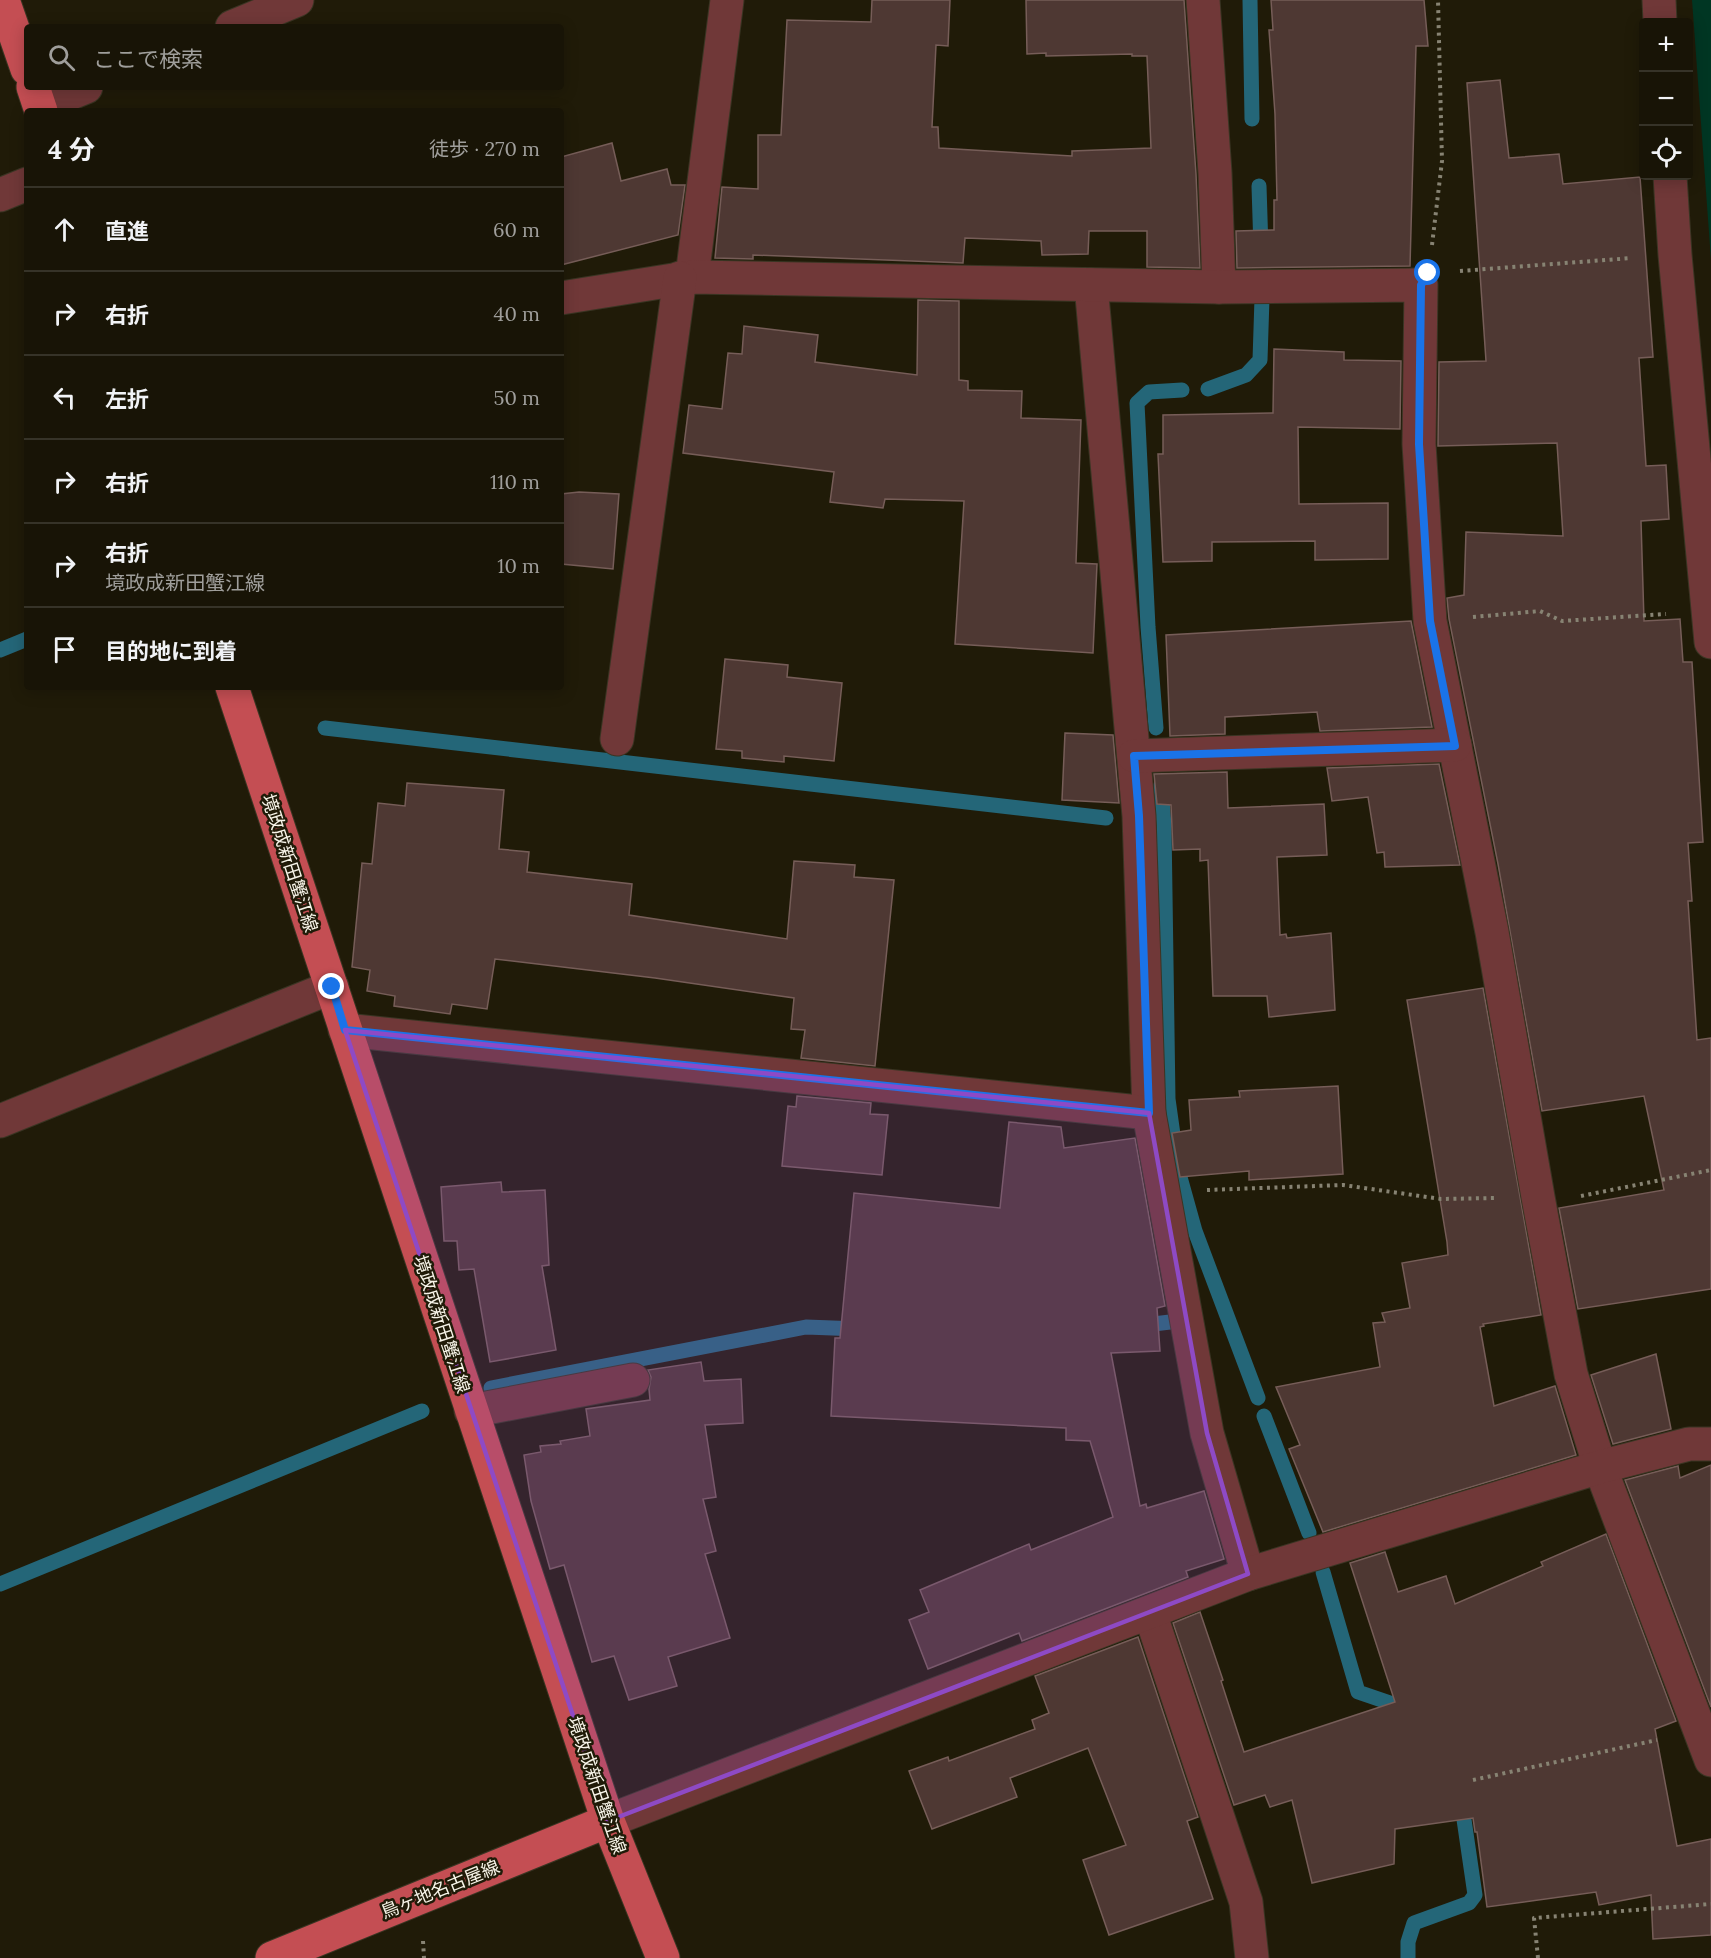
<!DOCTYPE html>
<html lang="ja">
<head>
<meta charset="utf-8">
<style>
  :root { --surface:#181406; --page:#252114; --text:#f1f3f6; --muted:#9f9e9b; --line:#363328 }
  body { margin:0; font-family:Lora,"Noto Sans JP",serif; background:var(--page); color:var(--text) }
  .controls { position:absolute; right:18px; top:18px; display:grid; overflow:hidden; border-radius:6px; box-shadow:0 3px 15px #0003 }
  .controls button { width:54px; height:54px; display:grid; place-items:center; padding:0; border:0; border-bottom:2px solid var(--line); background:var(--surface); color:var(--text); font:30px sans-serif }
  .stop { position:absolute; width:18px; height:18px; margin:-14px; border:4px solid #1a73e8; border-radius:50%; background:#fff }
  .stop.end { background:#1a73e8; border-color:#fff; box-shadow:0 2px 6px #0008 }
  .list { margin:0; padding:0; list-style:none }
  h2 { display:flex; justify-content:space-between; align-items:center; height:78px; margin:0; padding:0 24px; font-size:26px }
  h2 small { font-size:20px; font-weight:400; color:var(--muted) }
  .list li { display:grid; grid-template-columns:39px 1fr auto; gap:18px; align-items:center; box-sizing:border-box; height:84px; padding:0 24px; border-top:2px solid var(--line) }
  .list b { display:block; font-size:22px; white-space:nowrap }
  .list p { margin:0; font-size:20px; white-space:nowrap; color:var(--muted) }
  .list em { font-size:20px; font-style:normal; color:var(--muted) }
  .icon { flex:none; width:33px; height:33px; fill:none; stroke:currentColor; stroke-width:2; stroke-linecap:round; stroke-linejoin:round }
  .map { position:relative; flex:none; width:1711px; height:1958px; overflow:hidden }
  .search { position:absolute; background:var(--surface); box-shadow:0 3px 15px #0003; left:24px; top:24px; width:540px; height:66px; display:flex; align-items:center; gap:15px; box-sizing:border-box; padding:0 21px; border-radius:6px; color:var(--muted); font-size:22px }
  .panel { position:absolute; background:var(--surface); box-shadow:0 3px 15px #0003; left:24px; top:108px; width:540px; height:582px; border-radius:6px }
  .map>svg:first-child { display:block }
</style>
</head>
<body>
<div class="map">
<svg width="1711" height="1958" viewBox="0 0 1711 1958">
  <rect width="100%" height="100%" fill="#201b08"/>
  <polygon fill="#003623" points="1692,0 1711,0 1711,260"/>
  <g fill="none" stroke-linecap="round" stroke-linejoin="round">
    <g stroke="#246678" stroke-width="15">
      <polyline points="1250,0 1252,119"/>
      <polyline points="1259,186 1261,249"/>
      <polyline points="1208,389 1246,375 1260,360 1262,298"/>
      <polyline points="0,650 27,639"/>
      <polyline points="325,728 1106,818"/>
      <polyline points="1156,728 1148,627 1137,403 1149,392 1182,390"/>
      <polyline points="1161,785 1164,826 1168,1099 1178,1170 1195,1231 1258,1398"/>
      <polyline points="1137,1326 1170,1322"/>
      <polyline points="491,1388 806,1327 859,1329"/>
      <polyline points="1264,1416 1309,1533"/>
      <polyline points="1323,1572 1358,1692 1399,1706 1410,1705"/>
      <polyline points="0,1584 422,1411"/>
      <polyline points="1408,1958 1408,1942 1414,1923 1469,1903 1475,1895 1461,1799"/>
    </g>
  </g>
  <g fill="#4e3833" stroke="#765d58" stroke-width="1.5">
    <polygon points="872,0 950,0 948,46 936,45 932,127 938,127 939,148 1072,156 1072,151 1151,148 1147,56 1132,56 1132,54 1046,56 1046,53 1027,54 1026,0 1184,0 1196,174 1200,268 1147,267 1147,231 1089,231 1088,254 1042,255 1041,241 965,238 963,263 753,255 753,259 715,258 722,187 758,189 758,135 781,135 787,20 871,22"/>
    <polygon points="1271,0 1424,0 1428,46 1416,46 1410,266 1237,268 1236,231 1274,230 1274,200 1277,200 1275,114 1269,30 1273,30"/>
    <polygon points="1500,80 1509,158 1559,154 1563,184 1640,177 1653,357 1639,358 1646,466 1666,465 1669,519 1641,521 1644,621 1680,619 1683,662 1692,662 1696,727 1703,842 1688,843 1692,901 1688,901 1697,1040 1711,1038 1711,1289 1578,1309 1559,1208 1664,1190 1644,1096 1542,1111 1498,864 1449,619 1447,598 1464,595 1466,532 1563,536 1557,443 1438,446 1439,362 1486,361 1467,83"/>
    <polygon points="612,143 621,181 667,169 671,185 685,185 678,235 561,265 561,157"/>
    <polygon points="918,300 959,301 959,380 968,381 968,390 1022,391 1021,418 1081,420 1076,563 1097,564 1093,653 955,644 964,501 885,499 883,508 830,502 834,472 683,453 689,405 722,409 728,353 742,354 744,326 818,335 815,362 917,375"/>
    <polygon points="1274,349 1344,352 1344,360 1401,361 1400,429 1298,427 1299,504 1388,503 1388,559 1315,560 1315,541 1212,542 1212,561 1163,562 1158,454 1163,454 1163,415 1273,413"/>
    <polygon points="579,492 619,494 613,569 561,564 561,494"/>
    <polygon points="1411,621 1432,727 1320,731 1317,712 1225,717 1225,734 1170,736 1166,635"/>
    <polygon points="725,659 788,665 787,677 842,683 834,761 784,756 784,762 742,758 742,751 716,749"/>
    <polygon points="1065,733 1113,735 1119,803 1062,800"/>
    <polygon points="1439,764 1460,865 1385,867 1384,852 1377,853 1368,797 1332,801 1327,768"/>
    <polygon points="1227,772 1228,808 1324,804 1327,855 1277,857 1280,935 1286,934 1287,938 1331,933 1335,1010 1269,1017 1267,996 1213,996 1208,860 1200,861 1200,849 1173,850 1171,805 1157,804 1154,774"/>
    <polygon points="407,783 504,790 499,849 529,852 527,872 632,884 629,915 787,939 794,861 855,865 854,877 894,880 875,1066 801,1058 805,1030 791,1029 794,998 655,978 495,959 487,1009 452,1004 450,1014 394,1006 395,996 367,991 370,970 352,967 362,863 372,864 378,803 405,806"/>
    <polygon points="1483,988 1541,1315 1483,1324 1484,1326 1480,1327 1494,1406 1555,1386 1576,1455 1323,1532 1289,1449 1300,1445 1276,1387 1380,1367 1373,1323 1385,1322 1382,1313 1410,1308 1402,1263 1448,1255 1447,1242 1407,1000"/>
    <polygon points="1338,1086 1343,1174 1249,1180 1249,1171 1180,1177 1172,1133 1191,1130 1189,1100 1240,1097 1239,1091"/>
    <polygon points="797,1096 871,1103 870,1114 888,1115 882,1175 782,1166 788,1106 796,1107"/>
    <polygon points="1009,1122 1061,1127 1064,1148 1135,1138 1165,1306 1157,1308 1160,1351 1111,1353 1140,1506 1146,1504 1147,1508 1204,1491 1224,1559 1186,1571 1188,1577 1022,1641 1019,1633 928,1669 909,1620 929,1612 920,1590 1029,1544 1031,1550 1113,1517 1090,1441 1066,1440 1066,1428 831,1416 835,1338 840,1338 854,1193 1000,1208"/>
    <polygon points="501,1182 502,1192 545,1190 549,1265 542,1266 556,1350 490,1362 474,1269 459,1270 457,1241 444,1241 441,1187"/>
    <polygon points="1656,1354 1671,1429 1613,1444 1591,1375"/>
    <polygon points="701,1362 704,1381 741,1379 743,1423 705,1425 716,1497 703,1499 716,1551 705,1554 730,1638 668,1657 677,1686 629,1700 614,1656 592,1662 564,1565 550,1569 531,1501 524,1455 541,1452 540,1446 561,1444 560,1441 590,1436 586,1409 650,1400 649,1389 651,1377 648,1370"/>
    <polygon points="1711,1465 1711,1707 1625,1480 1678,1466 1680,1478"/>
    <polygon points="1606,1534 1676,1721 1655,1729 1677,1846 1711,1839 1711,1935 1653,1939 1651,1895 1599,1905 1596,1892 1487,1907 1477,1832 1475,1832 1473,1818 1395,1829 1394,1864 1312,1883 1292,1800 1270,1807 1265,1795 1234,1805 1173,1623 1200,1612 1223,1680 1221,1681 1244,1752 1395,1702 1350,1563 1385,1552 1398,1592 1446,1576 1455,1604 1543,1566 1541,1562"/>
    <polygon points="1138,1637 1198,1817 1187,1821 1213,1899 1109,1935 1083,1860 1126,1845 1088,1748 1010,1778 1017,1797 932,1829 909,1771 948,1757 949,1761 1035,1729 1032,1720 1049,1713 1035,1676"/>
  </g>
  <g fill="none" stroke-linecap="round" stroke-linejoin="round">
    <g stroke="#3a3523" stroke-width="35">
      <g id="minor">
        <polyline points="1203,0 1215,173 1219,287"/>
        <polyline points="1659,0 1660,22"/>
        <polyline points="232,27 297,0"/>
        <polyline points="40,106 86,87"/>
        <polyline points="1670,176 1675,255 1711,642"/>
        <polyline points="0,195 27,184"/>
        <polyline points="692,277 727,0"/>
        <polyline points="1091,285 1139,816 1149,1113 1207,1433 1248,1574"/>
        <polyline points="561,298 692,277 1219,287 1421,285 1419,444 1430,621 1492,932 1538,1197 1571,1374 1600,1467 1711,1760"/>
        <polyline points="617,739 680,278"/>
        <polyline points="1134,756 1455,745"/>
        <polyline points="345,1030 1149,1113"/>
        <polyline points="0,1121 332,987"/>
        <polyline points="471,1411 633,1380"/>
        <polyline points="1150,1613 1246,1902 1252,1958"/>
        <polyline points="608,1821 1248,1574 1600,1467 1689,1444 1711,1444"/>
      </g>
    </g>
    <g stroke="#3a3523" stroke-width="35">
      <g id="major">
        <polyline points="3,0 27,69"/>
        <polyline points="33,87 41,111"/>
        <polyline points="232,687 608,1821 663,1958"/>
        <polyline points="272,1958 608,1821"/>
      </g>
    </g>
    <g stroke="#878373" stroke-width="4" stroke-dasharray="3 4.5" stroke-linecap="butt">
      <polyline points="1432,245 1442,161 1438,0"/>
      <polyline points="1460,271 1632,258"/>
      <polyline points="1473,617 1540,611 1562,621 1666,614"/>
      <polyline points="1207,1190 1343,1185 1441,1199 1495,1198"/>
      <polyline points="1581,1196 1711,1170"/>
      <polyline points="1473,1780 1657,1740"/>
      <polyline points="423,1941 424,1958"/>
      <polyline points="1538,1958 1534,1918 1711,1904"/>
    </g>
    <use href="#minor" stroke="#703838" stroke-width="33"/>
    <use href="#major" stroke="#c44e53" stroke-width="33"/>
  </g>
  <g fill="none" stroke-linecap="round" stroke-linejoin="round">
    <polyline stroke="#1a73e8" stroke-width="8" points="332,987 345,1030 1149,1113 1139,816 1134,756 1455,746 1430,621 1419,444 1421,285 1428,273"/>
  </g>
  <path fill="#8e4ac5" fill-opacity="0.2" stroke="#8e4ac5" stroke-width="4.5" stroke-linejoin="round" d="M345 1030 1149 1113 1207 1433 1248 1574 608 1821Z"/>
  <g text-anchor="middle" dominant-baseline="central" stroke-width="5" stroke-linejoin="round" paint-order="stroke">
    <g font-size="18" fill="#f7f4e8" stroke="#201b08">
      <text transform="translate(290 863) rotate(72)">境政成新田蟹江線</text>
      <text transform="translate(442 1324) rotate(72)">境政成新田蟹江線</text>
      <text transform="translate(597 1785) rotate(71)">境政成新田蟹江線</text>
      <text transform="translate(440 1889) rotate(-22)">鳥ヶ地名古屋線</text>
    </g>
  </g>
</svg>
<div class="controls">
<button>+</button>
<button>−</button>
<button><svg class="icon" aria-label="locate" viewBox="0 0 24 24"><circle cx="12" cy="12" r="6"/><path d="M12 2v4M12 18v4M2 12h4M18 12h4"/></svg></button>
</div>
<div class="stop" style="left:1428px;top:273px"></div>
<div class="stop end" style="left:332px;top:987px"></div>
<div class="search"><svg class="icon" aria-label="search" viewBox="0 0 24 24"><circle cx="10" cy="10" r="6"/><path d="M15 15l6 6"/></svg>ここで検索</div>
<section class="panel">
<h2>4 分<small>徒歩 · 270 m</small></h2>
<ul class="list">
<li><svg class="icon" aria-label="ahead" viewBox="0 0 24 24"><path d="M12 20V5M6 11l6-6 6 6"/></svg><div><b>直進</b></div><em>60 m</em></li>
<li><svg class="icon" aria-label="right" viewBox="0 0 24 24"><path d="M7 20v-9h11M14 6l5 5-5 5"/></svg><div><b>右折</b></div><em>40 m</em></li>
<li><svg class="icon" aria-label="left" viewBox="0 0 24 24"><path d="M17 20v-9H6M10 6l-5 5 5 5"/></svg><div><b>左折</b></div><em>50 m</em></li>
<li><svg class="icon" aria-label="right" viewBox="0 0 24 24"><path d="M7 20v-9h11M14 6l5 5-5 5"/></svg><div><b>右折</b></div><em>110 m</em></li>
<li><svg class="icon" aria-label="right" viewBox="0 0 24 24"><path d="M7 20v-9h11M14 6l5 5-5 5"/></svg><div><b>右折</b><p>境政成新田蟹江線</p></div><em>10 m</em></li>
<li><svg class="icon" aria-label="arrive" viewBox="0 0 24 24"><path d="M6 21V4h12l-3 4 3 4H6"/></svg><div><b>目的地に到着</b></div></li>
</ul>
</section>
</div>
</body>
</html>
